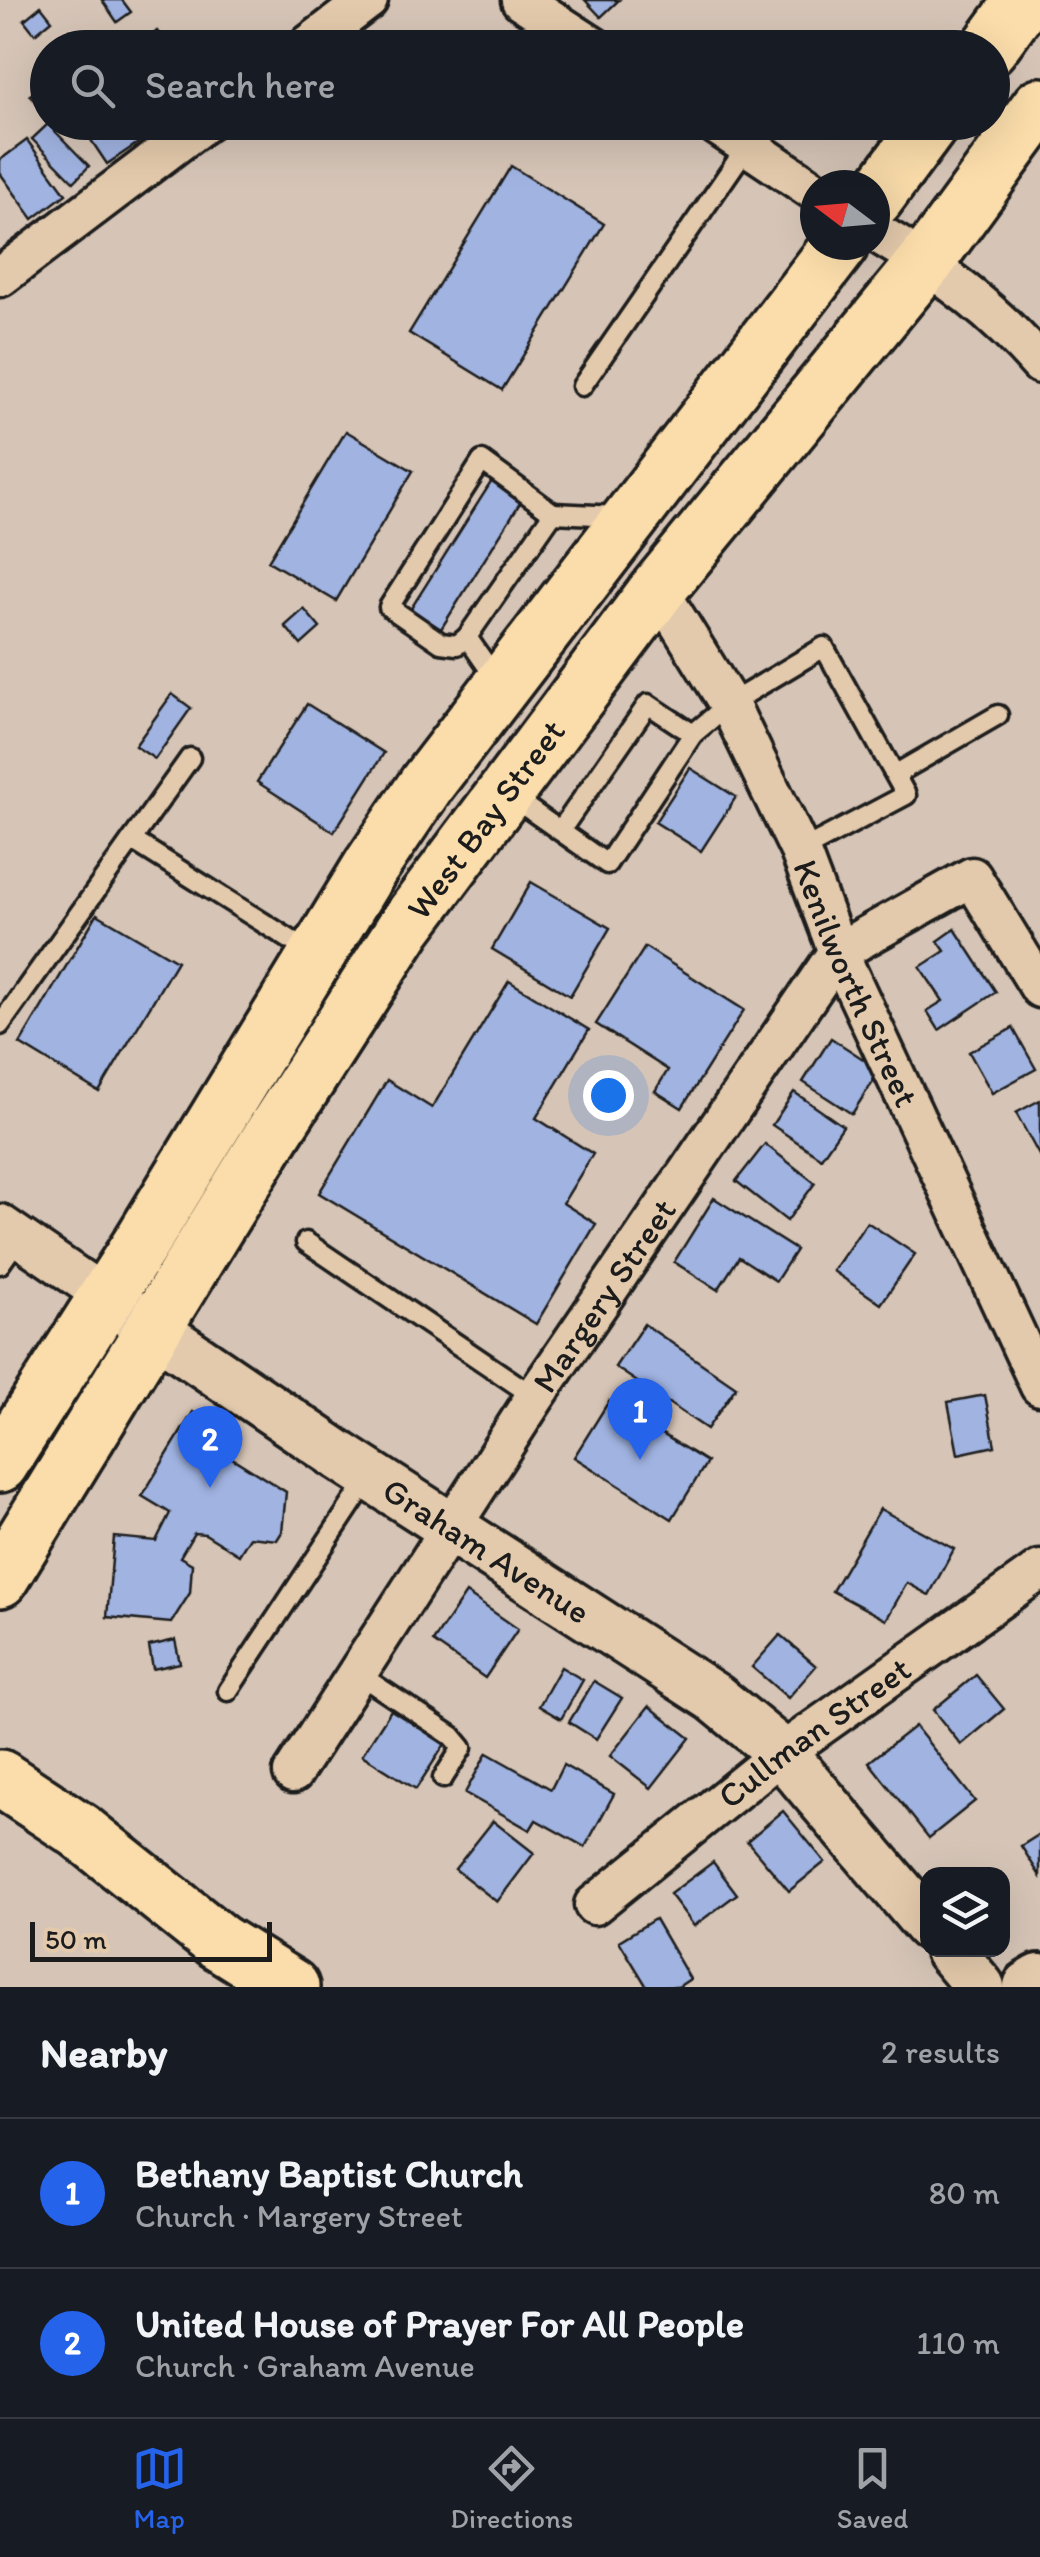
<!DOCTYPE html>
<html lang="en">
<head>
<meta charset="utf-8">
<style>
  :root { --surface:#171b24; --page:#20242c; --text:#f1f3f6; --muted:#9ea1a6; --line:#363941; --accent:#2563eb }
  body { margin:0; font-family:Itim,sans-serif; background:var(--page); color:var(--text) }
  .controls { position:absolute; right:30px; bottom:30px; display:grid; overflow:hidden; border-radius:20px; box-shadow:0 10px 40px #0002 }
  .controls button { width:90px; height:90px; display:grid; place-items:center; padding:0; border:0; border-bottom:2px solid var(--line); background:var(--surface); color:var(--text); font:50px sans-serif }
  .compass { position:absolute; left:800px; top:170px; width:90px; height:90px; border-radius:50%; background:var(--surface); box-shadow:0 10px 40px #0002; rotate:286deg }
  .scale { position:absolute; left:30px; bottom:25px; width:242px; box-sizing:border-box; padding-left:10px; border:5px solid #1c1c1c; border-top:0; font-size:28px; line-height:35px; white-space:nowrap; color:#1c1c1c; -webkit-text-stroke:8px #e4caac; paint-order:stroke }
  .you { position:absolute; left:608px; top:1095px; width:35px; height:35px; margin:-25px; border:8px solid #fff; border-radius:50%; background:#1a73e8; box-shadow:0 0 0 15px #1a73e833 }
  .badge { display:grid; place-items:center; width:65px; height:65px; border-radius:50%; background:var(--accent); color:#fff; font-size:32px; font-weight:700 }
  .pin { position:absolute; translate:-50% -82px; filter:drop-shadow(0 2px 5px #0008) }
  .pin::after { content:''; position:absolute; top:52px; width:35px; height:30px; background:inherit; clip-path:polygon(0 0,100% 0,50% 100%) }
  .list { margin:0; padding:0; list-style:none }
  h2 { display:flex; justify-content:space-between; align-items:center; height:130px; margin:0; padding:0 40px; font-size:42px }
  h2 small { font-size:32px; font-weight:400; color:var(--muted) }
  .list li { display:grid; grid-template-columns:65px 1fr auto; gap:30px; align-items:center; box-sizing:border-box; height:150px; padding:0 40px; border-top:2px solid var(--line) }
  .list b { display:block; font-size:38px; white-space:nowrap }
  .list p { margin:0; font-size:32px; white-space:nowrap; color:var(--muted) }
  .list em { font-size:32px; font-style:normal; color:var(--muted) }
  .icon { flex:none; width:55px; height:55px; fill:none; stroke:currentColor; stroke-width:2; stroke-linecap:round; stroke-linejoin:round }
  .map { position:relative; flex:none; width:1040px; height:1987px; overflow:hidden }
  .search { position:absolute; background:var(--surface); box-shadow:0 10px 40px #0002; left:30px; right:30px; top:30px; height:110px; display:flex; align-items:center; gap:25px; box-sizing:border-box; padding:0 35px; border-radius:55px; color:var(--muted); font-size:38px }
  .sheet { height:430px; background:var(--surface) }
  nav { display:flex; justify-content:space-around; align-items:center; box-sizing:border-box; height:140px; border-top:2px solid var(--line); background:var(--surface); font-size:28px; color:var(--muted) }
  nav a { display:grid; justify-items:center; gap:5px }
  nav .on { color:var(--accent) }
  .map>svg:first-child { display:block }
</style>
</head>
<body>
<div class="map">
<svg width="1040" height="1987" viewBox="0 0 1040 1987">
  <rect width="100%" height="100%" fill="#d6c5b7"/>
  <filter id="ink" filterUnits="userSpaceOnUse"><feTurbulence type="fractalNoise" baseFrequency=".01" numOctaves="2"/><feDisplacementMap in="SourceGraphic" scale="20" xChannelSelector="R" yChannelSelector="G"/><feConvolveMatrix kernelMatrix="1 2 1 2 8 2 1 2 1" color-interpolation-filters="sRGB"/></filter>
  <g filter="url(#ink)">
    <g fill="#a0b3e1" stroke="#1c1c1c" stroke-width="2.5">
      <polygon points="102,0 122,0 131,12 117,22"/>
      <polygon points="585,0 619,0 601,17"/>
      <polygon points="41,6 52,20 35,34 24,20"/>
      <polygon points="157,31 170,48 136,48"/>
      <polygon points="48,82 48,115 46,116 30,95"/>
      <polygon points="79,122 129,122 141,141 107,164"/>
      <polygon points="48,124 89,166 74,182 32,139"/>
      <polygon points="27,140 66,194 33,219 0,173 0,160"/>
      <polygon points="511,166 604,224 502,390 409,333"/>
      <polygon points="346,431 413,471 336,601 268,561"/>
      <polygon points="495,476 525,495 441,629 410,610"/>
      <polygon points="304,609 320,628 301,645 285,626"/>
      <polygon points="172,694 191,708 155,759 135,746"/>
      <polygon points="307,704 384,753 334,832 257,782"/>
      <polygon points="690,768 736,797 701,851 655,822"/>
      <polygon points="531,882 610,928 570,996 492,949"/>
      <polygon points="97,914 177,961 99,1092 20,1044"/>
      <polygon points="955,929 996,992 939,1030 927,1011 943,1001 920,967 945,951 938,941"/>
      <polygon points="645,947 744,1010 682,1108 655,1091 668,1070 596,1024"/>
      <polygon points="509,981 589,1030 536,1118 593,1154 563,1203 596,1224 536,1324 319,1193 387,1080 432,1108"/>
      <polygon points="1013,1028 1036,1069 992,1093 969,1052"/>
      <polygon points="831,1038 880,1070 852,1114 803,1082"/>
      <polygon points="794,1092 843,1126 821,1158 772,1125"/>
      <polygon points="1040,1100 1040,1157 1016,1113"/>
      <polygon points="765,1144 815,1183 787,1221 736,1181"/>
      <polygon points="714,1198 796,1250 776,1281 739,1257 718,1290 674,1262"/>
      <polygon points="867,1222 915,1254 881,1304 833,1271"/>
      <polygon points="644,1324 736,1387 707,1429 615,1367"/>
      <polygon points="985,1395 995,1446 958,1454 948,1402"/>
      <polygon points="609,1401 707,1462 672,1519 574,1457"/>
      <polygon points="193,1412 231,1434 229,1456 286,1492 282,1532 277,1540 250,1537 239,1555 205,1534 194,1533 180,1557 192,1564 190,1593 171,1623 107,1617 114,1537 156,1541 170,1513 142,1496"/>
      <polygon points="880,1509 954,1549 929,1595 907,1583 886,1620 832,1591"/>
      <polygon points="466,1593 518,1629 485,1678 433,1642"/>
      <polygon points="780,1635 816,1666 788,1698 752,1667"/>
      <polygon points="175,1640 180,1663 153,1669 149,1646"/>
      <polygon points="561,1667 583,1680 561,1719 539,1706"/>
      <polygon points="976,1675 1004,1709 961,1745 933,1710"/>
      <polygon points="594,1681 622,1698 596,1739 569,1722"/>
      <polygon points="649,1706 690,1738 651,1788 610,1756"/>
      <polygon points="391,1710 445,1744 416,1789 362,1755"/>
      <polygon points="915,1726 975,1801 929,1838 869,1762"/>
      <polygon points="487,1753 551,1789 563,1765 614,1794 585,1847 536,1820 530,1830 465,1793"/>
      <polygon points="783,1811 825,1862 789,1891 747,1841"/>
      <polygon points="493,1821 534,1853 497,1902 455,1869"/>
      <polygon points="1040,1834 1040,1876 1021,1846"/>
      <polygon points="713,1862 737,1894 694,1926 670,1894"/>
      <polygon points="655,1919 690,1979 678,1987 647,1987 619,1941"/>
    </g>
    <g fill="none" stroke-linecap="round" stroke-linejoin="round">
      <g stroke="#1c1c1c" stroke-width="25">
        <g id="service">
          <polyline points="582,386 748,145"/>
          <polygon points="482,461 553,513 467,637 457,645 441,643 389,607"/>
          <polyline points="553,513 618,516"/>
          <polyline points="467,637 498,682"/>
          <polyline points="693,734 729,704 824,647 906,795 800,851"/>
          <polyline points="896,774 998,715"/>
          <polyline points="509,795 607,864 693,734 648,704 560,831"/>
          <polyline points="132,840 313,954"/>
          <polyline points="0,1025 190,758"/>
          <polyline points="306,1242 535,1397"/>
          <polyline points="0,1264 19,1237"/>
          <polyline points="357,1673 452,1736 462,1748 443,1778"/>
          <polyline points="228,1691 370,1476"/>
        </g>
      </g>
      <g stroke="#1c1c1c" stroke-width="45">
        <g id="minor">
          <polyline points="521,0 595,48"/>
          <polyline points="305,48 368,0"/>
          <polyline points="712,122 815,191"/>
          <path d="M875 232C937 268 993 309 1040 364"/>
          <polyline points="0,277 205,122"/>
          <path id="s1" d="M658 589 729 704 800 851 838 952 1040 1386"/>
          <polyline points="0,1224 105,1296"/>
          <path id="s2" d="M293 1773 535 1397 838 952 972 877 1040 988"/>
          <path id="s3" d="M594 1905 782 1753 1040 1570"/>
        </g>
      </g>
      <g stroke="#1c1c1c" stroke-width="55">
        <g id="tertiary">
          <path id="s4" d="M122 1308 340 1456 715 1698 782 1753 928 1925"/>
          <polyline points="949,1950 980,1987"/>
        </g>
      </g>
      <g stroke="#1c1c1c" stroke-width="60">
        <polyline id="secondary" points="1030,1987 1040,1981"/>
      </g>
      <g stroke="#1c1c1c" stroke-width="62">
        <g id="primary">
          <polyline points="989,48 1024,0"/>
          <polyline points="875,199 932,122"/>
          <polyline points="0,1464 143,1240 372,865 428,782 840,245"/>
          <path id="s5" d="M0 1579 275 1130 405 927 658 589 926 262 1040 106"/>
        </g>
      </g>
      <g stroke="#1c1c1c" stroke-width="62">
        <polyline id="motorway" points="0,1778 80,1831 219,1942 291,1987"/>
      </g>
      <use href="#service" stroke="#e4caac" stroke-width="18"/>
      <use href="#minor" stroke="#e4caac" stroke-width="38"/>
      <use href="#tertiary" stroke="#e4caac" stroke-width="48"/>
      <use href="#secondary" stroke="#e4caac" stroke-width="52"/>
      <use href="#primary" stroke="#fbddab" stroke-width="55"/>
      <use href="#motorway" stroke="#fbddab" stroke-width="55"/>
    </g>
  </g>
  <g text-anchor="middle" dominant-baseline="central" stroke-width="8" stroke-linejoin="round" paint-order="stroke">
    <g font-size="35" fill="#1c1c1c" stroke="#e4caac">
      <text stroke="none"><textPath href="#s5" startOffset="902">West Bay Street</textPath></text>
      <text stroke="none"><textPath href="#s1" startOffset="442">Kenilworth Street</textPath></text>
      <text stroke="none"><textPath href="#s2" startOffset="570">Margery Street</textPath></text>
      <text stroke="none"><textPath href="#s4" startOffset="438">Graham Avenue</textPath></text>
      <text stroke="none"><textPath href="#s3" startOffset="280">Cullman Street</textPath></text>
    </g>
  </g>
</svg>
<div class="controls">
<button><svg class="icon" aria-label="layers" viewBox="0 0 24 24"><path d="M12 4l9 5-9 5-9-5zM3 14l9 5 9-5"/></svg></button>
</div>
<svg class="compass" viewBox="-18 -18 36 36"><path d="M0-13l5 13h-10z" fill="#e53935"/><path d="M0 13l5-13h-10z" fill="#9ea1a6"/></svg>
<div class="scale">50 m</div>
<div class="you"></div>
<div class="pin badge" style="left:640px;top:1460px">1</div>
<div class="pin badge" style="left:210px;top:1488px">2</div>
<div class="search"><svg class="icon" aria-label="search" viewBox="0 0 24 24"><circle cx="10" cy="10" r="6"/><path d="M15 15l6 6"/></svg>Search here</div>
</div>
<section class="sheet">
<h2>Nearby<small>2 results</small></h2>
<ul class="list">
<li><span class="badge">1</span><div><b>Bethany Baptist Church</b><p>Church · Margery Street</p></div><em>80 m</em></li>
<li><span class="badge">2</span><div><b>United House of Prayer For All People</b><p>Church · Graham Avenue</p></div><em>110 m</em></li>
</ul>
</section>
<nav>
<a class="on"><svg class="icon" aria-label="map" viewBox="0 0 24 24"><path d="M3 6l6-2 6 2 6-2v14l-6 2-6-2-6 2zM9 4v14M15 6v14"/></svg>Map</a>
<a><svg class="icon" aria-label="directions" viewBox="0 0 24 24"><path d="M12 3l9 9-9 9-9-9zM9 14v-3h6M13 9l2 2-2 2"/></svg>Directions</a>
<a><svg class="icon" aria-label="saved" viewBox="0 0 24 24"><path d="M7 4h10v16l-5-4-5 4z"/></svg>Saved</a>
</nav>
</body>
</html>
